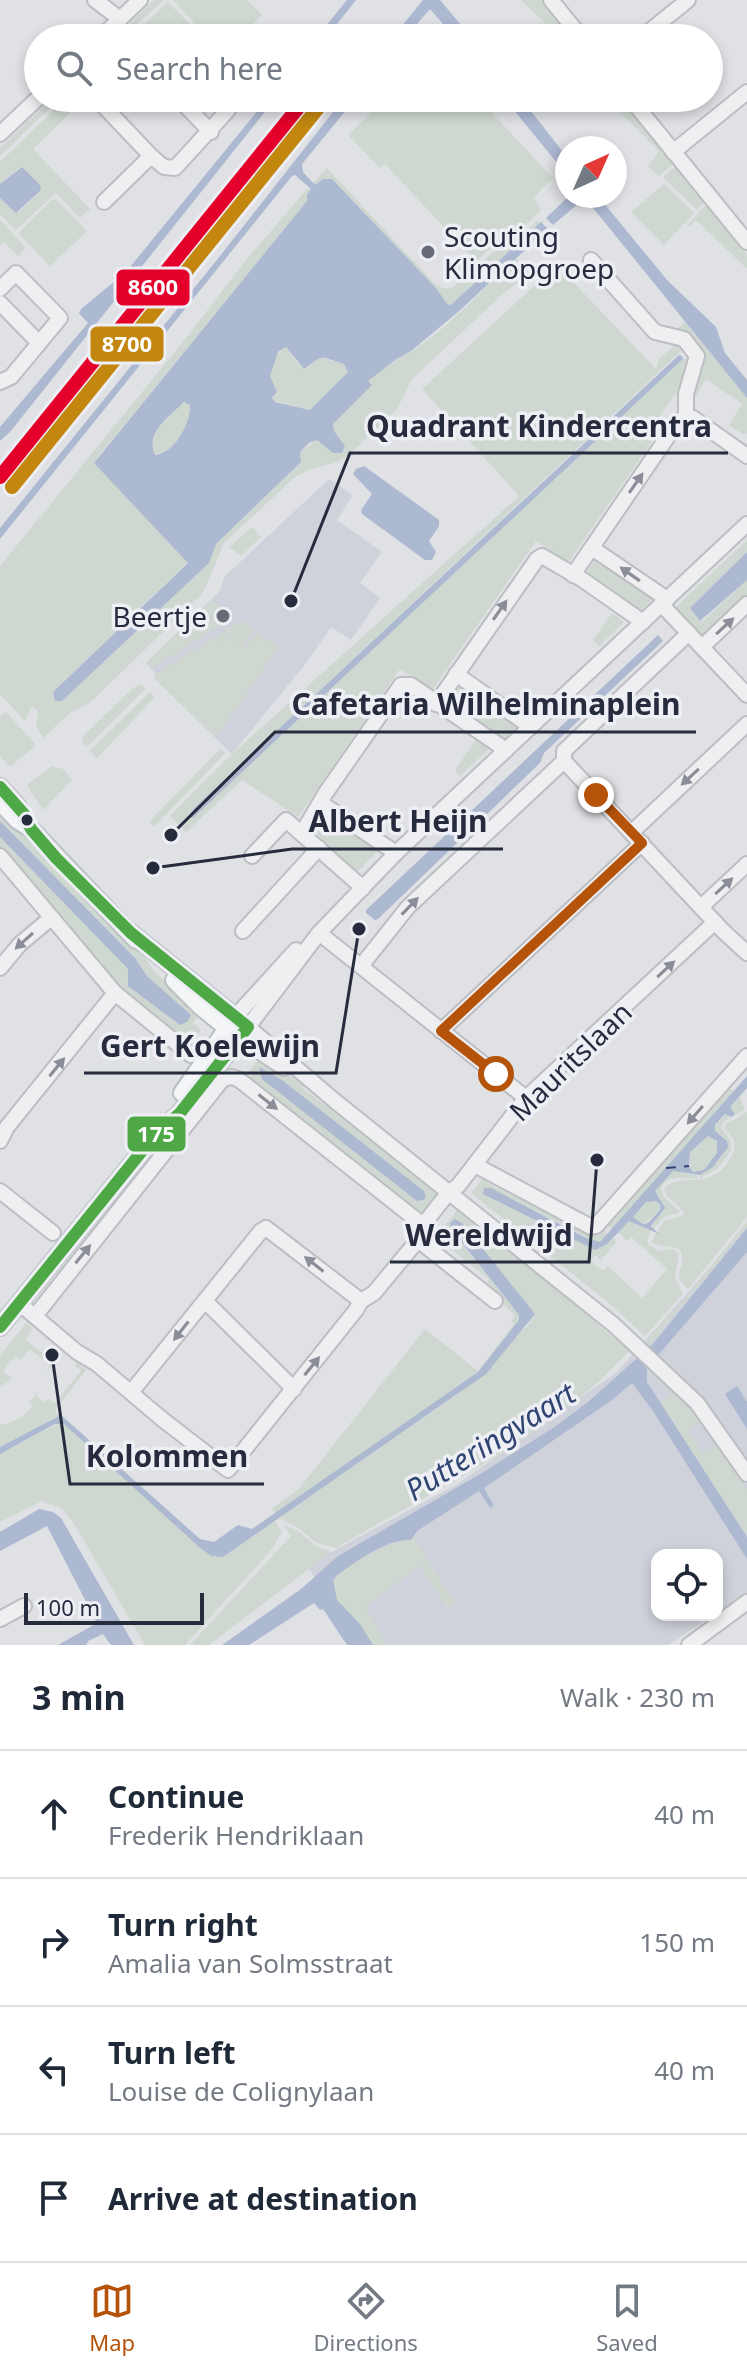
<!DOCTYPE html>
<html lang="en">
<head>
<meta charset="utf-8">
<style>
  :root { --surface:#fff; --page:#f2f2f3; --text:#1f2937; --muted:#747a83; --line:#e0e1e3; --accent:#b45309 }
  body { margin:0; font-family:"Noto Sans",sans-serif; background:var(--page); color:var(--text) }
  .controls { position:absolute; right:24px; bottom:24px; display:grid; overflow:hidden; border-radius:16px; box-shadow:0 4px 12px #0003 }
  .controls button { width:72px; height:72px; display:grid; place-items:center; padding:0; border:0; border-bottom:2px solid var(--line); background:var(--surface); color:var(--text); font:40px sans-serif }
  .compass { position:absolute; left:555px; top:136px; width:72px; height:72px; border-radius:50%; background:var(--surface); box-shadow:0 4px 12px #0003; rotate:45deg }
  .scale { position:absolute; left:24px; bottom:20px; width:180px; box-sizing:border-box; padding-left:8px; border:4px solid #272b3e; border-top:0; font-size:22px; line-height:28px; white-space:nowrap; color:#272b3e; -webkit-text-stroke:6px #edeff5; paint-order:stroke }
  .stop { position:absolute; width:24px; height:24px; margin:-18px; border:6px solid #b45309; border-radius:50%; background:#fff }
  .stop.end { background:#b45309; border-color:#fff; box-shadow:0 2px 8px #0008 }
  .list { margin:0; padding:0; list-style:none }
  h2 { display:flex; justify-content:space-between; align-items:center; height:104px; margin:0; padding:0 32px; font-size:34px }
  h2 small { font-size:26px; font-weight:400; color:var(--muted) }
  .list li { display:grid; grid-template-columns:52px 1fr auto; gap:24px; align-items:center; box-sizing:border-box; height:128px; padding:0 32px; border-top:2px solid var(--line) }
  .list b { display:block; font-size:30px; white-space:nowrap }
  .list p { margin:0; font-size:26px; white-space:nowrap; color:var(--muted) }
  .list em { font-size:26px; font-style:normal; color:var(--muted) }
  .icon { flex:none; width:44px; height:44px; fill:none; stroke:currentColor; stroke-width:2; stroke-linecap:round; stroke-linejoin:round }
  .map { position:relative; flex:none; width:747px; height:1645px; overflow:hidden }
  .search { position:absolute; background:var(--surface); box-shadow:0 4px 12px #0003; left:24px; right:24px; top:24px; height:88px; display:flex; align-items:center; gap:20px; box-sizing:border-box; padding:0 28px; border-radius:44px; color:var(--muted); font-size:30px }
  .sheet { height:616px; background:var(--surface) }
  nav { display:flex; justify-content:space-around; align-items:center; box-sizing:border-box; height:112px; border-top:2px solid var(--line); background:var(--surface); font-size:22px; color:var(--muted) }
  nav a { display:grid; justify-items:center; gap:4px }
  nav .on { color:var(--accent) }
  .map>svg:first-child { display:block }
</style>
</head>
<body>
<div class="map">
<svg width="747" height="1645" viewBox="0 0 747 1645">
  <rect width="100%" height="100%" fill="#dfe1e5"/>
  <g fill="#cfd2da">
    <polygon points="329,479 353,495 337,520 382,552 360,583 380,598 351,640 331,627 307,662 232,754 154,678 157,675 146,663 220,591 224,577"/>
    <polygon points="747,1226 747,1594 717,1613 717,1555 657,1555 657,1615 713,1615 668,1645 357,1645 307,1565 456,1485 617,1372"/>
  </g>
  <g fill="#ced8d0" fill-rule="evenodd">
    <polygon points="154,0 163,0 123,38 115,38"/>
    <polygon points="173,0 247,0 262,15 238,38 209,38"/>
    <polygon points="521,0 541,0 572,38 561,38"/>
    <polygon points="168,2 200,35 197,38 185,38 175,28 165,38 130,38"/>
    <polygon points="52,98 60,98 0,156 0,148"/>
    <polygon points="67,98 85,98 33,149 90,209 80,218 56,193 16,230 0,214 0,198 18,213 39,192 40,187 19,168 0,184 0,162"/>
    <polygon points="386,98 478,98 553,178 534,197 541,210 519,231 503,237 463,273 458,268 470,255 385,164 380,168 348,135"/>
    <polygon points="615,98 620,98 673,164 659,176 648,166 659,151 610,103"/>
    <polygon points="675,167 704,202 697,210 663,177"/>
    <polygon points="327,168 436,285 443,288 452,288 506,241 521,235 537,221 541,222 452,305 448,305 435,287 332,179 323,179 315,185 313,183"/>
    <polygon points="664,184 694,213 664,245 631,212"/>
    <path d="M309 187 311 189 307 201 94 462 188 562 53 692 55 701H62L209 563 216 544 301 462 300 452 317 440 342 453 345 448C343 439 332 434 333 424L371 383 367 382C381 368 397 359 413 350 447 329 486 286 516 258L530 273 505 292 412 379 397 409 350 454 338 462 311 469 295 477 224 543 203 593 91 702 70 713 43 738 36 725 38 710 31 707 25 721 0 694V566L187 337 245 261Z"/>
    <polygon points="54,198 87,231 50,266 18,233"/>
    <polygon points="706,205 747,255 747,269 696,220 689,227 687,226"/>
    <polygon points="0,220 26,248 18,256 4,242 0,245"/>
    <polygon points="557,265 656,369 659,359 676,344 682,350 194,808 189,816 193,817 683,359 688,359 678,390 658,419 664,424 568,563 536,541 432,690 400,669 298,817 242,780 186,832 170,816 232,754 519,496 422,389"/>
    <polygon points="685,322 747,398 747,433 744,435 729,425 742,404 706,379 694,399 690,396 702,359 673,332"/>
    <path d="M286 347 301 367 307 369 312 361 319 357 344 364 349 369C344 384 321 397 310 410L272 400 277 392 270 376 277 354Z"/>
    <path d="M184 402 190 405C191 423 173 456 154 454 149 429 168 418 184 402Z"/>
    <polygon points="252,527 261,537 241,556 229,547"/>
    <polygon points="747,540 747,552 690,608 700,621 703,621 747,580 747,600 704,637 676,607"/>
    <polygon points="597,557 606,566 654,597 638,613 629,609 628,603 585,575"/>
    <polygon points="211,600 234,616 152,668 146,663"/>
    <polygon points="612,613 624,622 599,646 593,640"/>
    <polygon points="241,621 253,630 243,644 229,634 217,651 229,636 250,650 246,646 256,632 278,647 216,738 154,678 156,674"/>
    <polygon points="140,685 146,688 86,748 82,741 84,735 133,688"/>
    <polygon points="460,687 478,698 467,714 449,702"/>
    <polygon points="150,692 155,697 97,758 90,751"/>
    <polygon points="481,701 514,723 520,724 502,741 470,718"/>
    <polygon points="6,712 36,745 10,767 0,756 0,717"/>
    <polygon points="476,740 489,749 460,776 455,770"/>
    <polygon points="220,749 225,753 154,827 149,822"/>
    <polygon points="52,766 63,769 72,780 43,810 27,785"/>
    <polygon points="0,810 12,823 10,825 15,830 19,827 138,948 154,971 200,1014 193,1023 201,1030 191,1043 178,1033 171,1033 164,1028 162,1020 154,1014 145,1013 144,1006 136,999 129,1000 102,971 103,965 96,957 90,957 85,952 86,945 80,937 73,937 34,890 34,883 28,876 21,876 17,870 18,864 11,856 5,856 0,851 0,837 128,969 190,1015 147,976 135,958 0,821"/>
    <polygon points="326,812 336,816 337,822 379,850 353,876 351,868 316,833 317,825"/>
    <path d="M259 1059 305 1085 303 1088 418 1177 421 1175 438 1192 423 1217 416 1215V1208L408 1202 401 1203 397 1199 396 1193 388 1186 382 1188 377 1184V1178L369 1171 362 1172 357 1168V1162L348 1155 342 1156 338 1152 337 1146 328 1139 322 1140 316 1136V1130L307 1123 301 1124 296 1120V1114L287 1107 282 1108 278 1105V1099L269 1093 263 1094 247 1081 253 1074 250 1070ZM258 1067 282 1080 423 1191 426 1197 424 1200 417 1201Z"/>
    <polygon points="730,1088 734,1091 611,1230 604,1222 608,1225"/>
    <path d="M740 1097 745 1109C738 1114 724 1119 721 1127L730 1140 731 1151 717 1169 700 1178V1175C712 1169 727 1156 727 1141L716 1133 714 1128 725 1114 732 1117 734 1115 730 1107Z"/>
    <path d="M747 1112V1217L688 1289C669 1274 687 1269 681 1251 671 1243 662 1250 651 1242L664 1221 682 1216 684 1212 666 1195 665 1188C678 1170 717 1197 735 1148L734 1140 725 1129V1125Z"/>
    <polygon points="710,1136 717,1142 717,1153 704,1170 693,1172 689,1166 690,1152 704,1138"/>
    <path d="M673 1171 697 1175V1179C684 1178 668 1174 661 1188L664 1197 680 1212 664 1217 653 1229 652 1225 665 1208 654 1192Z"/>
    <polygon points="487,1178 487,1183 578,1229 580,1225 601,1227 608,1234 600,1242 593,1241 491,1188 484,1188 490,1198 595,1250 613,1238 617,1242 601,1260 595,1255 591,1261 603,1271 608,1266 642,1298 667,1269 631,1237 627,1241 620,1233 616,1235 629,1221 651,1231 647,1241 649,1245 660,1251 673,1249 679,1254 675,1278 683,1294 645,1336 609,1303 471,1193 482,1179"/>
    <polygon points="656,1201 660,1204 659,1212 643,1224 633,1217 646,1202"/>
    <path d="M457 1210 574 1303 629 1351C557 1433 431 1492 336 1548L315 1542 300 1529 279 1518 457 1395 527 1326 535 1314 451 1230 519 1315V1320L478 1372 276 1513 271 1509 298 1490 425 1329 478 1371 514 1324 511 1321 515 1316 501 1301 503 1298 486 1284 489 1279 436 1237Z"/>
    <polygon points="747,1221 747,1227 651,1343 647,1339 689,1294"/>
    <polygon points="26,1323 32,1328 26,1340 54,1362 45,1374 50,1365 30,1349 21,1360 15,1356 3,1371 12,1378 0,1388 0,1355"/>
    <path d="M77 1363 86 1370 55 1410 56 1414 61 1415 0 1447V1425C14 1423 23 1417 33 1406L29 1403 43 1386 36 1396 45 1403 48 1399 55 1403 81 1371 75 1365Z"/>
    <polygon points="673,1394 689,1409 705,1428 699,1422 687,1430 703,1453 715,1446 711,1438 747,1490 747,1537 661,1403"/>
    <polygon points="59,1423 67,1426 211,1556 223,1557 275,1521 282,1532 272,1549 185,1645 145,1645 73,1522 61,1508 42,1501 0,1522 0,1454"/>
    <polygon points="284,1525 298,1531 316,1546 331,1552 209,1645 190,1645 291,1536"/>
    <path d="M414 1537 455 1604 447 1608 420 1565 365 1607 387 1645H373L360 1624 337 1600 333 1580C354 1556 388 1547 414 1537Z"/>
  </g>
  <g fill="#adb8d1" fill-rule="evenodd">
    <polygon points="347,0 356,0 326,38 316,38"/>
    <polygon points="423,0 440,0 472,38 455,38 430,9 405,38 392,38"/>
    <polygon points="268,98 276,98 10,432 0,441 0,427 88,323 79,313 81,309 126,272"/>
    <path d="M344 98H356L302 164 303 172 315 185 323 179H332L435 287 448 305 452 304 541 222 548 229 458 312 411 351 395 360 368 381 372 385 333 424 334 431 345 446 342 453H333L317 440 309 443 300 452 301 462 216 544 209 563 62 701H55L53 692 188 563 94 463 307 201V195L311 189 295 175 292 176 0 539V528L220 256ZM286 347 304 369C325 354 317 356 344 364L348 372 310 410 275 402 272 398 277 392 270 376 278 352ZM184 402 190 405C191 423 174 454 155 455 145 432 169 417 184 402Z"/>
    <polygon points="504,98 533,98 530,110 567,157 567,175"/>
    <polygon points="22,167 40,185 41,190 16,213 0,198 0,184"/>
    <polygon points="569,196 598,196 667,280 716,327 725,353 747,380 747,398 585,198 553,225 546,218"/>
    <polygon points="679,355 682,356 683,359 193,818 189,816 194,808"/>
    <polygon points="364,466 439,520 439,526 429,541 436,552 432,560 425,560 362,514 361,510 372,494 353,474 356,469"/>
    <polygon points="747,552 747,580 700,621 690,608"/>
    <polygon points="658,635 663,641 544,753 540,763 378,919 375,920 366,913 366,910"/>
    <polygon points="0,821 135,958 147,976 191,1015 187,1022 180,1025 128,986 128,969 0,837"/>
    <polygon points="259,1067 282,1080 424,1191 426,1197 424,1200 417,1201 262,1079"/>
    <path d="M747 1076V1088L730 1107 735 1114 732 1117 725 1114 715 1125V1131L727 1141 728 1147 713 1167 700 1175 673 1171 655 1191 665 1208 651 1226 659 1234 629 1221 607 1244 595 1250 483 1194 484 1188H491L586 1238 600 1242ZM708 1136 717 1141V1153L704 1170 693 1172 689 1166 690 1152ZM656 1201 660 1204V1210L648 1223 643 1224 633 1217 646 1202Z"/>
    <polygon points="455,1219 463,1224 535,1314 486,1374 223,1557 211,1556 198,1546 64,1424 55,1424 0,1454 0,1447 61,1415 200,1539 214,1542 238,1525 252,1529 478,1372 519,1320 519,1315 451,1229 450,1223"/>
    <path d="M747 1228V1252L647 1368V1382L747 1537V1559L653 1411 632 1383 612 1400 484 1488 494 1506 490 1508 479 1491 417 1531 411 1540C387 1538 357 1561 337 1575L333 1580 337 1600 360 1624 373 1645H347L323 1609 320 1610 314 1603 249 1645H222L301 1589 338 1556 482 1473 556 1426 588 1402 653 1344Z"/>
    <polygon points="737,1386 747,1402 747,1429 725,1394"/>
    <polygon points="39,1509 53,1512 61,1518 134,1645 111,1645 103,1634 88,1641 86,1645 58,1645 97,1623 47,1526 0,1551 0,1532"/>
  </g>
  <g fill="none" stroke-linecap="round" stroke-linejoin="round">
    <polyline stroke="#304472" stroke-width="2" stroke-dasharray="10 8" stroke-linecap="butt" points="666,1168 689,1166"/>
    <g stroke="#bcbec2" stroke-width="18">
      <g id="minor">
        <polyline points="95,0 120,19"/>
        <polyline points="551,0 582,38"/>
        <polyline points="100,38 140,0"/>
        <polyline points="641,38 688,0"/>
        <polyline points="96,98 151,156"/>
        <polyline points="178,98 211,132"/>
        <polyline points="630,98 747,242"/>
        <polyline points="0,134 38,98"/>
        <polyline points="673,152 747,92"/>
        <polyline points="104,202 151,156 164,167 175,168 228,110 228,103 223,98"/>
        <polyline points="0,289 16,273 60,318 11,377 0,382"/>
        <polyline points="0,303 39,343"/>
        <polyline points="686,416 693,418 747,456"/>
        <polyline points="747,524 396,853 319,933 248,1027 335,1101 614,1325 697,1403 747,1474"/>
        <polyline points="592,548 667,599"/>
        <polyline points="573,575 677,423 686,416 686,394 697,356 684,339 655,332 591,260"/>
        <polyline points="661,604 747,695"/>
        <polyline points="702,647 747,604"/>
        <polyline points="456,674 531,727"/>
        <polyline points="436,704 537,559 542,556 583,580 643,622"/>
        <polyline points="564,761 723,931 747,953"/>
        <polyline points="321,803 396,853"/>
        <polyline points="632,832 747,724"/>
        <polyline points="302,833 325,794 401,685 411,685 506,750"/>
        <polyline points="0,856 115,993 191,1055"/>
        <polyline points="252,856 286,820 363,888"/>
        <polyline points="701,907 747,864"/>
        <polyline points="243,931 319,848"/>
        <polyline points="319,933 526,1098"/>
        <polyline points="361,966 408,907 564,761 564,751 689,633"/>
        <polyline points="0,968 20,944 51,918"/>
        <polyline points="235,1017 296,950"/>
        <polyline points="441,1031 642,843"/>
        <polyline points="239,1038 284,1068"/>
        <polyline points="0,1141 7,1127 115,993"/>
        <polyline points="475,1165 591,1227 596,1226 747,1056"/>
        <polyline points="0,1191 53,1233"/>
        <polyline points="418,1240 495,1301"/>
        <polyline points="205,1301 294,1389"/>
        <polyline points="19,1303 77,1352 97,1364 162,1419 228,1470 356,1310 361,1301 374,1293 418,1240 423,1225 449,1192 458,1186 526,1098 715,922"/>
        <path d="M35 1316 222 1080C230 1076 234 1076 242 1082L423 1225"/>
        <polyline points="132,1391 261,1231 266,1228 361,1301"/>
        <polyline points="0,1619 24,1606"/>
        <polyline points="689,1645 747,1602"/>
      </g>
    </g>
    <g stroke="#bbbec3" stroke-width="20">
      <g id="major">
        <polyline points="0,787 18,807"/>
        <polyline points="0,802 17,820 31,829 136,940"/>
        <polyline points="174,980 201,1007 239,1038"/>
        <polyline points="182,1093 232,1021"/>
        <polyline points="0,1327 155,1135 180,1113 248,1027 131,933"/>
      </g>
    </g>
    <use href="#minor" stroke="#efeff2" stroke-width="14"/>
    <use href="#major" stroke="#f3f5f6" stroke-width="16"/>
    <g stroke="#edeff5" stroke-width="18">
      <polyline id="bus-1" points="0,787 24,814 31,829 56,858 131,933 248,1027 180,1113 155,1135 0,1327"/>
    </g>
    <use href="#bus-1" stroke="#4ea846" stroke-width="12"/>
    <g stroke="#edeff5" stroke-width="20">
      <polyline id="rail-1" points="0,477 306,98"/>
    </g>
    <g stroke="#edeff5" stroke-width="20">
      <polyline id="rail-2" points="12,487 318,108"/>
    </g>
    <use href="#rail-1" stroke="#e4002b" stroke-width="14"/>
    <use href="#rail-2" stroke="#c38710" stroke-width="14"/>
  </g>
  <defs><path id="oneway-solid" d="M-6-.8H1V-3.2L6.5 0L1 3.2V.8H-6Z" transform="scale(2)"/></defs>
  <g fill="#8b8d98">
    <use href="#oneway-solid" transform="translate(636 483) rotate(-55)"/>
    <use href="#oneway-solid" transform="translate(630 574) rotate(-145)"/>
    <use href="#oneway-solid" transform="translate(500 610) rotate(-55)"/>
    <use href="#oneway-solid" transform="translate(725 626) rotate(-43)"/>
    <use href="#oneway-solid" transform="translate(690 777) rotate(137)"/>
    <use href="#oneway-solid" transform="translate(724 886) rotate(-43)"/>
    <use href="#oneway-solid" transform="translate(410 906) rotate(-46)"/>
    <use href="#oneway-solid" transform="translate(24 941) rotate(138)"/>
    <use href="#oneway-solid" transform="translate(666 969) rotate(-43)"/>
    <use href="#oneway-solid" transform="translate(57 1067) rotate(-51)"/>
    <use href="#oneway-solid" transform="translate(268 1102) rotate(38)"/>
    <use href="#oneway-solid" transform="translate(695 1115) rotate(131)"/>
    <use href="#oneway-solid" transform="translate(83 1254) rotate(-51)"/>
    <use href="#oneway-solid" transform="translate(314 1264) rotate(-142)"/>
    <use href="#oneway-solid" transform="translate(181 1331) rotate(128)"/>
    <use href="#oneway-solid" transform="translate(312 1366) rotate(-51)"/>
  </g>
  <g fill="none" stroke-linecap="round" stroke-linejoin="round">
    <polyline stroke="#b45309" stroke-width="10" points="496,1074 441,1031 642,843 596,795"/>
  </g>
  <g fill="#676b78" stroke="#edeff5" stroke-width="3">
    <circle cx="428" cy="252" r="8"/>
    <circle cx="223" cy="616" r="8"/>
  </g>
  <circle fill="#272b3e" stroke="#edeff5" stroke-width="3" cx="27" cy="820" r="7"/>
  <g text-anchor="middle" dominant-baseline="central" stroke-width="7" stroke-linejoin="round" paint-order="stroke">
    <g font-size="28" fill="#272b3e" stroke="#edeff5" text-anchor="start">
      <text x="444" y="236">Scouting<tspan x="444" dy="32">Klimopgroep</tspan></text>
      <text x="207" y="616" text-anchor="end">Beertje</text>
    </g>
    <g font-size="28" fill="#272b3e" stroke="#edeff5">
      <text transform="translate(570 1061) rotate(-44)">Mauritslaan</text>
    </g>
    <g font-size="30" font-style="italic" fill="#304472" stroke="#edeff5">
      <text transform="translate(490 1441) rotate(-32)">Putteringvaart</text>
    </g>
  </g>
  <path fill="none" stroke="#272b3e" stroke-width="3" d="M291 601L350 453H728M171 835L275 732H696M153 868L292 849H503M359 929L336 1073H84M597 1160L589 1262H390M52 1355L70 1484H264"/>
  <g fill="#272b3e" stroke="#edeff5" stroke-width="3">
    <circle cx="291" cy="601" r="8"/>
    <circle cx="171" cy="835" r="8"/>
    <circle cx="153" cy="868" r="8"/>
    <circle cx="359" cy="929" r="8"/>
    <circle cx="597" cy="1160" r="8"/>
    <circle cx="52" cy="1355" r="8"/>
  </g>
  <g font-size="30" text-anchor="middle" font-weight="bold" fill="#272b3e" stroke="#edeff5" stroke-width="7" stroke-linejoin="round" paint-order="stroke">
    <text x="539" y="437">Quadrant Kindercentra</text>
    <text x="486" y="715">Cafetaria Wilhelminaplein</text>
    <text x="398" y="832">Albert Heijn</text>
    <text x="210" y="1057">Gert Koelewijn</text>
    <text x="489" y="1246">Wereldwijd</text>
    <text x="167" y="1467">Kolommen</text>
  </g>
  <g stroke="#edeff5" stroke-width="3">
    <rect x="115" y="268" width="76" height="39" rx="8" fill="#e4002b"/>
    <rect x="89" y="325" width="76" height="38" rx="8" fill="#c38710"/>
    <rect x="126" y="1115" width="61" height="38" rx="8" fill="#4ea846"/>
  </g>
  <g font-size="22" text-anchor="middle" font-weight="bold" fill="#fff">
    <text x="153" y="295">8600</text>
    <text x="127" y="352">8700</text>
    <text x="156" y="1142">175</text>
  </g>
</svg>
<div class="controls">
<button><svg class="icon" aria-label="locate" viewBox="0 0 24 24"><circle cx="12" cy="12" r="6"/><path d="M12 2v4M12 18v4M2 12h4M18 12h4"/></svg></button>
</div>
<svg class="compass" viewBox="-18 -18 36 36"><path d="M0-13l5 13h-10z" fill="#e53935"/><path d="M0 13l5-13h-10z" fill="#747a83"/></svg>
<div class="scale">100 m</div>
<div class="stop" style="left:496px;top:1074px"></div>
<div class="stop end" style="left:596px;top:795px"></div>
<div class="search"><svg class="icon" aria-label="search" viewBox="0 0 24 24"><circle cx="10" cy="10" r="6"/><path d="M15 15l6 6"/></svg>Search here</div>
</div>
<section class="sheet">
<h2>3 min<small>Walk · 230 m</small></h2>
<ul class="list">
<li><svg class="icon" aria-label="ahead" viewBox="0 0 24 24"><path d="M12 20V5M6 11l6-6 6 6"/></svg><div><b>Continue</b><p>Frederik Hendriklaan</p></div><em>40 m</em></li>
<li><svg class="icon" aria-label="right" viewBox="0 0 24 24"><path d="M7 20v-9h11M14 6l5 5-5 5"/></svg><div><b>Turn right</b><p>Amalia van Solmsstraat</p></div><em>150 m</em></li>
<li><svg class="icon" aria-label="left" viewBox="0 0 24 24"><path d="M17 20v-9H6M10 6l-5 5 5 5"/></svg><div><b>Turn left</b><p>Louise de Colignylaan</p></div><em>40 m</em></li>
<li><svg class="icon" aria-label="arrive" viewBox="0 0 24 24"><path d="M6 21V4h12l-3 4 3 4H6"/></svg><div><b>Arrive at destination</b></div></li>
</ul>
</section>
<nav>
<a class="on"><svg class="icon" aria-label="map" viewBox="0 0 24 24"><path d="M3 6l6-2 6 2 6-2v14l-6 2-6-2-6 2zM9 4v14M15 6v14"/></svg>Map</a>
<a><svg class="icon" aria-label="directions" viewBox="0 0 24 24"><path d="M12 3l9 9-9 9-9-9zM9 14v-3h6M13 9l2 2-2 2"/></svg>Directions</a>
<a><svg class="icon" aria-label="saved" viewBox="0 0 24 24"><path d="M7 4h10v16l-5-4-5 4z"/></svg>Saved</a>
</nav>
</body>
</html>
